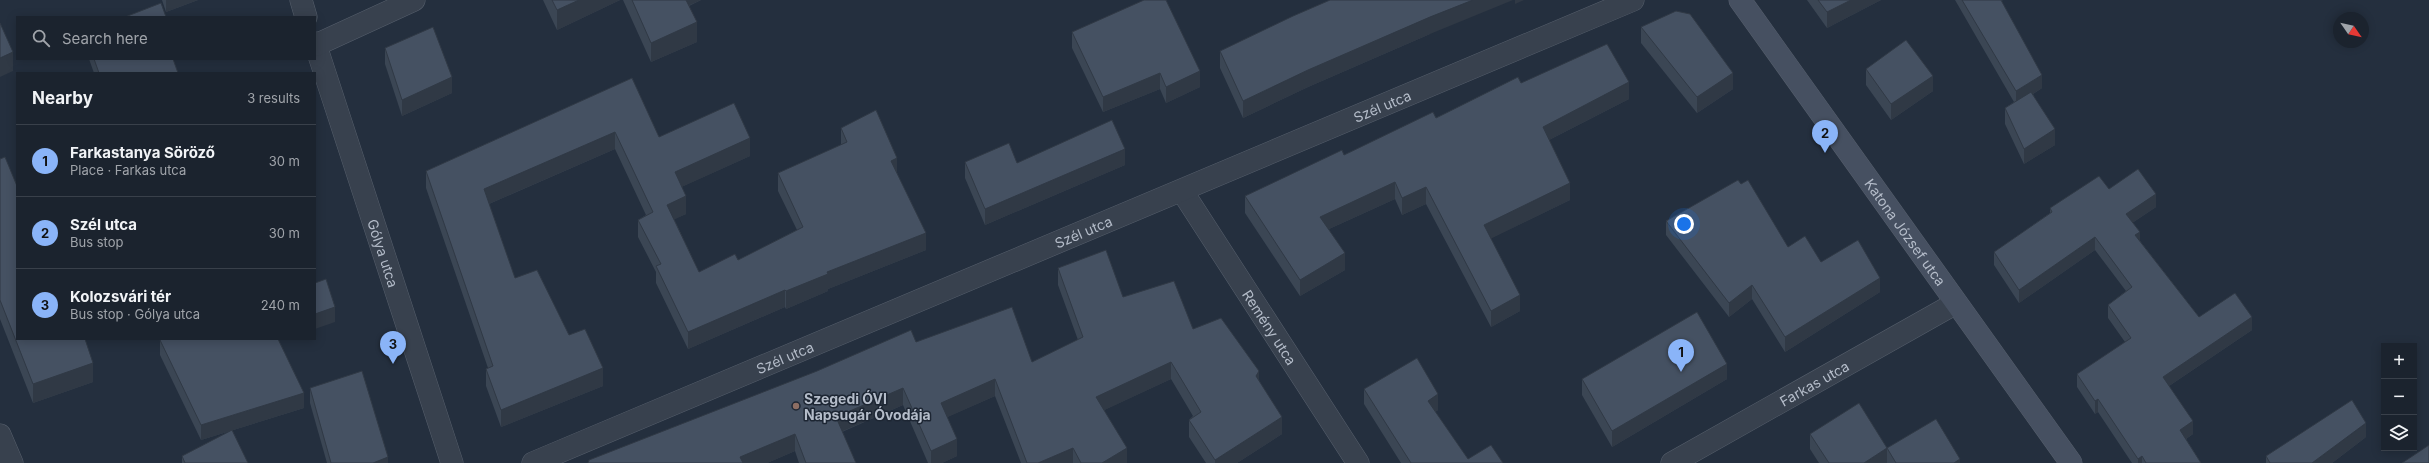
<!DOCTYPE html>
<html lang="en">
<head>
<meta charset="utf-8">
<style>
  :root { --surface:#1b232e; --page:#282f3a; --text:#f1f3f6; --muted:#a0a4aa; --line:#39404a; --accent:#8ab4f8 }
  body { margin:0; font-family:Inter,sans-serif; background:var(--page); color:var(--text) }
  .controls { position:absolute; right:12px; bottom:12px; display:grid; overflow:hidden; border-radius:0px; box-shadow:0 2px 10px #0003 }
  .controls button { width:36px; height:36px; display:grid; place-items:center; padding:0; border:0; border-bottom:1px solid var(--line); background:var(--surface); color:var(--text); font:20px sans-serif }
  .compass { position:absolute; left:2333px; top:12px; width:36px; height:36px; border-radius:50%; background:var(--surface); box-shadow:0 2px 10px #0003; rotate:124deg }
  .you { position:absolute; left:1684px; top:224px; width:14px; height:14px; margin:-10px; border:3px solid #fff; border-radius:50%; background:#1a73e8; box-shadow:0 0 0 6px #1a73e833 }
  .badge { display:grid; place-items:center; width:26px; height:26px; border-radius:50%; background:var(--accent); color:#111; font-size:13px; font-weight:700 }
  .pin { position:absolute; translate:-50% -33px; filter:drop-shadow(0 1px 2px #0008) }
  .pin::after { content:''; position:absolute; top:21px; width:14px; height:12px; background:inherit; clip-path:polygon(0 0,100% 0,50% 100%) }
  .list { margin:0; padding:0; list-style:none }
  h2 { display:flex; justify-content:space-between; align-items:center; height:52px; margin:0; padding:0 16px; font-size:17px }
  h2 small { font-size:13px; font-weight:400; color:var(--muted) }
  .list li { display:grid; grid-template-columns:26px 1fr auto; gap:12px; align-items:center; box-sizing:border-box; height:72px; padding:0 16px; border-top:1px solid var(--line) }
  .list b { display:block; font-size:15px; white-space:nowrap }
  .list p { margin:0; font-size:13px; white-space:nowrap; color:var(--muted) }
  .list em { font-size:13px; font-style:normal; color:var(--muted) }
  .icon { flex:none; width:22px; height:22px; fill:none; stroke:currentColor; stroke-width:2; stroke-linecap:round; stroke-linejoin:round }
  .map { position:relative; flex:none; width:2429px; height:463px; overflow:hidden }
  .search { position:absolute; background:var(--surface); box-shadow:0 2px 10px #0003; left:16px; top:16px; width:300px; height:44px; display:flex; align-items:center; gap:10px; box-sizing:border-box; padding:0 14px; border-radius:0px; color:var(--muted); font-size:15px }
  .panel { position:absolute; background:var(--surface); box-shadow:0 2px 10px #0003; left:16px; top:72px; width:300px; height:268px; border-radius:0px }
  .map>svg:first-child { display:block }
</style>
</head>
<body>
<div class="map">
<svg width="2429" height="463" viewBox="0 0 2429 463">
  <rect width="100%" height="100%" fill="#242f3e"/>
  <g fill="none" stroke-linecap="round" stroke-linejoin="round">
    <g stroke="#565f6c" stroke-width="23">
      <g id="street">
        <polyline points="301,0 306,17"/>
        <path id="s1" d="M315 43 452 463"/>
        <polyline points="316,45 414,0"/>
        <path id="s2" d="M1182 191 1358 463"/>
        <polyline points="0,435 12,463"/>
        <path id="s3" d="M533 463 1633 0"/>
        <path id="s4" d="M1672 463 1956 303"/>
      </g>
    </g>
    <g stroke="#565f6c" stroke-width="23">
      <g id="secondary">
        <path id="s5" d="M1740 0 2071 463"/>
      </g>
    </g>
    <use href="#street" stroke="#38414e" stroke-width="22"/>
    <use href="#secondary" stroke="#465061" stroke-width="22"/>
  </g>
  <g fill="#3b4654">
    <polygon points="162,0 198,0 166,12"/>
    <polygon points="543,0 620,0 557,30"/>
    <polygon points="623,0 701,0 689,6 697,42 651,62"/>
    <polygon points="1807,0 1881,0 1827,28"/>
    <polygon points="1955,0 2003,0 2001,1 2042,88 2033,94 2055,145 2024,164 2005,124 2005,108 2014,102"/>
    <polygon points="1641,27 1733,89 1697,113 1641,43"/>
    <polygon points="1072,32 1200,87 1166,103 1160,89 1103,112 1072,48"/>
    <polygon points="1430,34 1308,87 1243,118 1220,68 1220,51"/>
    <polygon points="385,48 452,93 402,116 385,64"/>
    <polygon points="89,59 173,59 178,73 94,73"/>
    <polygon points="1866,69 1933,91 1891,120 1866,85"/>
    <polygon points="632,78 659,137 750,156 681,187 686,214 674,219 699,272 738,260 797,230 778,191 778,173 841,145 841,128 897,173 926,250 828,289 828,291 786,309 785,307 688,349 656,283 656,272 638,237 638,220 646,215 615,149 489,204 515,278 569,335 603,386 501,427 486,386 486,369 488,368 426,188 426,171"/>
    <polygon points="1521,83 1629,99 1549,140 1570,200 1491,238 1520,311 1491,327 1426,204 1402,215 1395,199 1329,229 1345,270 1300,296 1245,213 1245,196 1344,155"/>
    <polygon points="0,159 17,339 93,382 33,403 0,319"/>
    <polygon points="965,162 1017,163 1125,165 985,225 965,178"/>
    <polygon points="1741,184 1788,247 1821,262 1880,292 1785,352 1752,299 1729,317 1666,235 1666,221"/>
    <polygon points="2109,189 2156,207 2132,223 2140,241 2199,317 2252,330 2169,386 2193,434 2186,439 2201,463 2132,463 2098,412 2095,414 2077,387 2077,374 2125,342 2108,318 2108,305 2126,291 2095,250 2019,303 1994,265 1994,252 2050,213 2050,208"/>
    <polygon points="1058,268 1193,329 1259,380 1282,434 1237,463 1206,463 1189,437 1189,420 1193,416 1171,379 1104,410 1127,463 1021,463 995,396 947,417 957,456 942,463 928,463 903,405 842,432 856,463 799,463 795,451 767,463 588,463 916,342 1032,362 1078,340 1058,285"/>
    <polygon points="160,340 278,340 304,408 201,440 160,355"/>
    <polygon points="1582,379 1727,379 1612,447 1582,395"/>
    <polygon points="310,388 388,463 327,463 310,403"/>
    <polygon points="1364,389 1438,410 1435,412 1468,459 1503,463 1401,463 1364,404"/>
    <polygon points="1810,434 1887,448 1960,463 1819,463 1810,449"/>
    <polygon points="2366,437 2332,463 2266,463 2266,456"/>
    <polygon points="182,456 248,463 182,463"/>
  </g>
  <g fill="#303945">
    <polygon points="166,0 198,0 166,12"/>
    <polygon points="579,0 620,0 557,30 557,10"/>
    <polygon points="681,0 701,0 681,9"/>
    <polygon points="1473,0 1513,0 1430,34 1308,87 1243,118 1243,101 1308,70 1430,17"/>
    <polygon points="1515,0 1524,0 1515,4"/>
    <polygon points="1851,0 1881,0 1827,28 1827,12"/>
    <polygon points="697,22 697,42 651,62 651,43"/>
    <polygon points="13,52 13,71 0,77 0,58"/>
    <polygon points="1200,71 1200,87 1166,103 1166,87"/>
    <polygon points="1160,73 1160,89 1103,112 1103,97"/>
    <polygon points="1733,73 1733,89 1697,113 1697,97"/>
    <polygon points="2042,75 2042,88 2016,105 2016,91"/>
    <polygon points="1933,76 1933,91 1891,120 1891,104"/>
    <polygon points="452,77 452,93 402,116 402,100"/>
    <polygon points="1629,82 1629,99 1543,143 1543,127"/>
    <polygon points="2055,129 2055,145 2024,164 2024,149"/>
    <polygon points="615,132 615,149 484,206 484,189"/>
    <polygon points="750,138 750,156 675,190 675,172"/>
    <polygon points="1125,149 1125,165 985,225 985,209"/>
    <polygon points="897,158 897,175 891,161"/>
    <polygon points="1395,182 1395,199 1320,233 1320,217"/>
    <polygon points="1570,183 1570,200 1484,242 1484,225"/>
    <polygon points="1426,187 1426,204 1402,215 1402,198"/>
    <polygon points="2156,194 2156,207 2126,227 2126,214"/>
    <polygon points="686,196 686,214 667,223 667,205"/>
    <polygon points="2140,232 2140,245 2135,235"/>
    <polygon points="926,233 926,250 828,289 828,291 786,309 786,291 827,272"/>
    <polygon points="2095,237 2095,250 2019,303 2019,290"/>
    <polygon points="1345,253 1345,270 1300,296 1300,280"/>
    <polygon points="1880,278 1880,292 1785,352 1785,337"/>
    <polygon points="1752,285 1752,299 1729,317 1729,303"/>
    <polygon points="785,290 785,307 688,349 688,332"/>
    <polygon points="1520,295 1520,311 1491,327 1491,311"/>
    <polygon points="335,307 335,322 315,329 315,314"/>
    <polygon points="2252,317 2252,330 2163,390 2163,377"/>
    <polygon points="1171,362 1171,379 1096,414 1096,397"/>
    <polygon points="93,363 93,382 33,403 33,384"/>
    <polygon points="1727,364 1727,379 1612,447 1612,431"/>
    <polygon points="603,368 603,386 501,427 501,410"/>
    <polygon points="1259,371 1259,389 1256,376"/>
    <polygon points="995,379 995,396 941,420 941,403"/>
    <polygon points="903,388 903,405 836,434 836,417"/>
    <polygon points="304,393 304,408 201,440 201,425"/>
    <polygon points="1438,394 1438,410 1428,417 1428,401"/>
    <polygon points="2098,399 2098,412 2095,414 2095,401"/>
    <polygon points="1282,417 1282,434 1237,463 1215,463 1215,460"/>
    <polygon points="2193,421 2193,434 2180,443 2180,430"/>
    <polygon points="2366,423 2366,437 2332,463 2312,463"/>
    <polygon points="795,434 795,451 767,463 740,463 740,457"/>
    <polygon points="957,439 957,456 942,463 931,463 931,451"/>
    <polygon points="1073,448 1073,463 1038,463"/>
    <polygon points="1127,448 1127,463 1102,463"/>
    <polygon points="1887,448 1887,463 1864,463"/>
    <polygon points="2142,456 2142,463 2138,463 2138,459"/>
    <polygon points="388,457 388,463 373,463"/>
    <polygon points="1960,459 1960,463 1954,463"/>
  </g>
  <g fill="#455162" stroke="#303945">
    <polygon points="552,0 579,0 557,10"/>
    <polygon points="632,0 686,0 697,22 651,43"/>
    <polygon points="1144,0 1166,0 1200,71 1166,87 1160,73 1103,97 1072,32"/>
    <polygon points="1330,0 1473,0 1430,17 1308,70 1243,101 1220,51 1293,16"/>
    <polygon points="1818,0 1851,0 1827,12"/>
    <polygon points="1962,0 2001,0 2042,75 2016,91"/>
    <polygon points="161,3 166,17 125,17"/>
    <polygon points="1676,11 1690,14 1733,73 1697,97 1641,27"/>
    <polygon points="0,23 13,52 0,58"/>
    <polygon points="433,27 452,77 402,100 385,48"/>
    <polygon points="1906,40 1933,76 1891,104 1866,69"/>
    <polygon points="1607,44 1629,82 1543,127 1570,183 1484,225 1520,295 1491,311 1426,187 1402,198 1395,182 1320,217 1345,253 1300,280 1245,196 1342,150 1344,155 1433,112 1436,118 1518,77 1521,83"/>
    <polygon points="94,59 173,59 178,73 99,73"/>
    <polygon points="632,78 659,137 734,103 750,138 675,172 686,196 667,205 699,272 735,254 738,260 803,227 778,173 847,142 841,128 876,110 897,158 891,161 926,233 827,272 828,274 786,291 785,290 688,332 656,266 661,264 638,220 653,212 615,132 484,189 515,278 537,270 569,335 585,329 603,368 501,410 486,369 493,366 426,171"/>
    <polygon points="2031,92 2055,129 2024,149 2005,108"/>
    <polygon points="1112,120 1125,149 985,209 965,162 1009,143 1017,163"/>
    <polygon points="5,157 17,186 17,339 85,339 93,363 33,384 0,300 0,159"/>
    <polygon points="2138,169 2156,194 2126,214 2140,232 2135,235 2199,317 2235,293 2252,317 2163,377 2193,421 2180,430 2201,463 2146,463 2142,456 2138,459 2098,399 2095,401 2077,374 2131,338 2108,305 2132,287 2095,237 2019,290 1994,252 2052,212 2050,208 2099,176 2109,189"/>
    <polygon points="1738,180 1741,184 1748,180 1788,247 1805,236 1821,262 1858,240 1880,278 1785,337 1752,285 1729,303 1666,221"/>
    <polygon points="1106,250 1123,297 1174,281 1193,329 1221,318 1259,371 1256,376 1282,417 1215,460 1189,420 1201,412 1171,362 1096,397 1127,448 1102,463 1081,463 1073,448 1038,463 1027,463 995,379 941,403 957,439 931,451 903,388 836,417 856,463 806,463 795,434 740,457 743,463 588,463 589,460 817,371 911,330 916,342 1012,307 1032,362 1083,337 1058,268"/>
    <polygon points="326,279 335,307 315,314 315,283"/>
    <polygon points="1697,312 1727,364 1612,431 1582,379"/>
    <polygon points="163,339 278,339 304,393 201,425 160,340"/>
    <polygon points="1417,358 1438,394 1428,401 1468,459 1491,445 1503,463 1411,463 1364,389"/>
    <polygon points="362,371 388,457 373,463 331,463 310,388"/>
    <polygon points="2352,400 2366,423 2312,463 2270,463 2266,456"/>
    <polygon points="1859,403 1887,448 1864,463 1829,463 1810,434"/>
    <polygon points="1936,419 1960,459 1954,463 1896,463 1887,448"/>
    <polygon points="232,430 248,463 185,463 182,456"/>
    <polygon points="2429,445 2429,463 2402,463"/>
  </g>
  <circle fill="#8d6e63" stroke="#1d2633" stroke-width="1.5" cx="796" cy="406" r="4"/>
  <g text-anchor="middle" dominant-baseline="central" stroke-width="3" stroke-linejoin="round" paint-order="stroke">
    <g font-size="14" fill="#b4bcc9" stroke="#1d2633">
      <text stroke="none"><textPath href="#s3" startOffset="921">Szél utca</textPath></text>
      <text stroke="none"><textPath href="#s5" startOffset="285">Katona József utca</textPath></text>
      <text stroke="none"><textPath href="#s3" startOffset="597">Szél utca</textPath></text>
      <text stroke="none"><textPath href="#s1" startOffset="221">Gólya utca</textPath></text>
      <text stroke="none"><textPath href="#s2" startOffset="162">Remény utca</textPath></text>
      <text stroke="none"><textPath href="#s3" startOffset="273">Szél utca</textPath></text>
      <text stroke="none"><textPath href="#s4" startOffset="163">Farkas utca</textPath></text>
    </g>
    <g font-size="14" font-weight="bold" fill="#b4bcc9" stroke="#1d2633" text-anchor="start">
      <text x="804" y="398">Szegedi ÓVI<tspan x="804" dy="16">Napsugár Óvodája</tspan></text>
    </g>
  </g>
</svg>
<div class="controls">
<button>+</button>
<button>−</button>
<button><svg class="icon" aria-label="layers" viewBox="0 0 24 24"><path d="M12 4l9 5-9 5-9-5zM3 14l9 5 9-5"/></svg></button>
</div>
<svg class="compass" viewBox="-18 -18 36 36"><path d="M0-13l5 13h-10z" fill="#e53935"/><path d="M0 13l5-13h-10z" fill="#a0a4aa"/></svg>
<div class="you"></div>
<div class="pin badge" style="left:1681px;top:372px">1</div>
<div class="pin badge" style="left:1825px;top:153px">2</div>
<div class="pin badge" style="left:393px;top:364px">3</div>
<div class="search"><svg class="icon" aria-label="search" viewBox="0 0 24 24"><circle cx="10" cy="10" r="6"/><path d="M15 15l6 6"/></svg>Search here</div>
<section class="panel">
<h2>Nearby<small>3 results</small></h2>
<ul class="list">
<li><span class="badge">1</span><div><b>Farkastanya Söröző</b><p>Place · Farkas utca</p></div><em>30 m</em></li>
<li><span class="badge">2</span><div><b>Szél utca</b><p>Bus stop</p></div><em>30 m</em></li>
<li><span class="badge">3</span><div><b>Kolozsvári tér</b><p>Bus stop · Gólya utca</p></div><em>240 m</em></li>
</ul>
</section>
</div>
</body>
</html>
